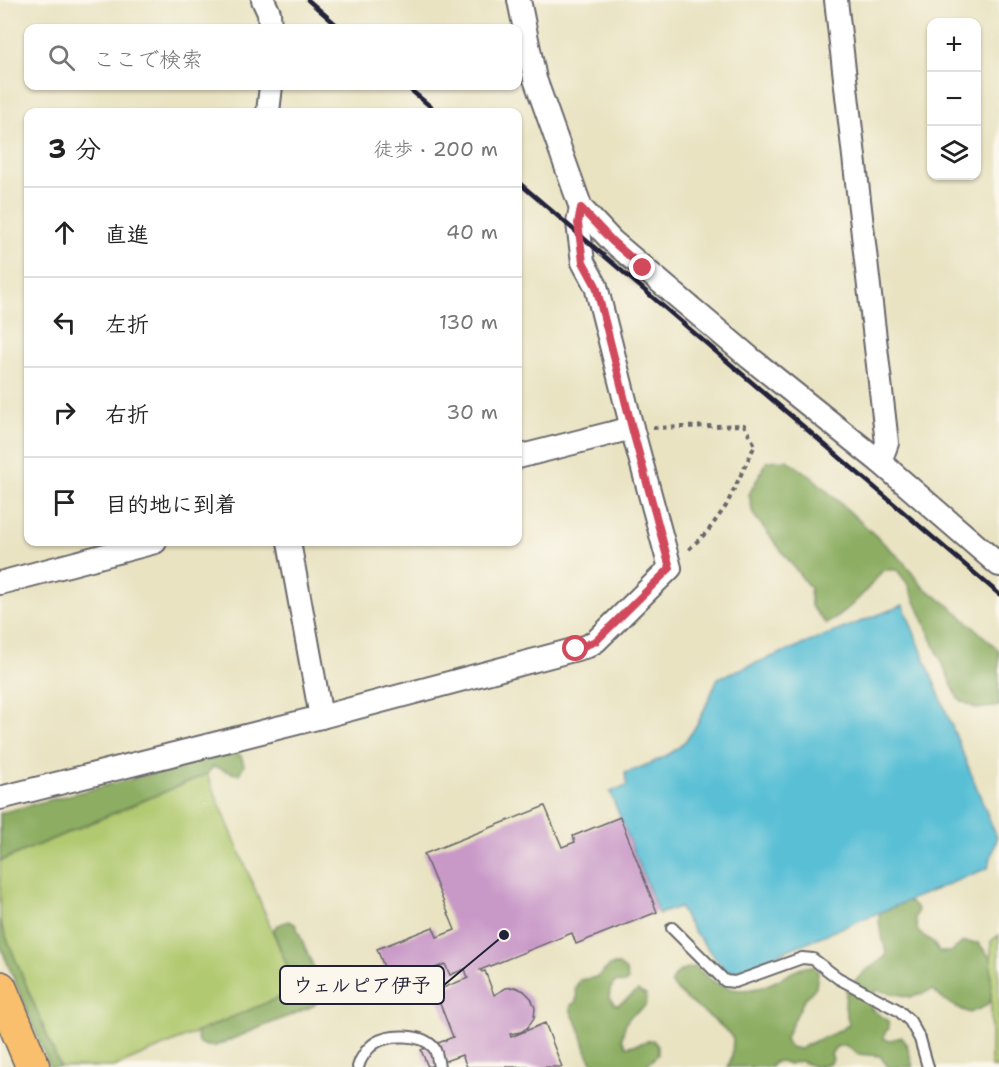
<!DOCTYPE html>
<html lang="ja">
<head>
<meta charset="utf-8">
<style>
  :root { --surface:#fff; --page:#f2f2f2; --text:#222; --muted:#767676; --line:#e0e0e0 }
  body { margin:0; font-family:"Shantell Sans","Klee One",sans-serif; background:var(--page); color:var(--text) }
  .controls { position:absolute; right:18px; top:18px; display:grid; overflow:hidden; border-radius:12px; box-shadow:0 2px 4px #0004 }
  .controls button { width:54px; height:54px; display:grid; place-items:center; padding:0; border:0; border-bottom:2px solid var(--line); background:var(--surface); color:var(--text); font:30px sans-serif }
  .stop { position:absolute; width:18px; height:18px; margin:-14px; border:4px solid #d1495b; border-radius:50%; background:#fff }
  .stop.end { background:#d1495b; border-color:#fff; box-shadow:0 2px 6px #0008 }
  .list { margin:0; padding:0; list-style:none }
  h2 { display:flex; justify-content:space-between; align-items:center; height:78px; margin:0; padding:0 24px; font-size:26px }
  h2 small { font-size:20px; font-weight:400; color:var(--muted) }
  .list li { display:grid; grid-template-columns:39px 1fr auto; gap:18px; align-items:center; box-sizing:border-box; height:90px; padding:0 24px; border-top:2px solid var(--line) }
  .list b { display:block; font-size:22px; white-space:nowrap }
  .list em { font-size:20px; font-style:normal; color:var(--muted) }
  .icon { flex:none; width:33px; height:33px; fill:none; stroke:currentColor; stroke-width:2; stroke-linecap:round; stroke-linejoin:round }
  .map { position:relative; flex:none; width:999px; height:1067px; overflow:hidden }
  .search { position:absolute; background:var(--surface); box-shadow:0 2px 4px #0004; left:24px; top:24px; width:498px; height:66px; display:flex; align-items:center; gap:15px; box-sizing:border-box; padding:0 21px; border-radius:12px; color:var(--muted); font-size:22px }
  .panel { position:absolute; background:var(--surface); box-shadow:0 2px 4px #0004; left:24px; top:108px; width:498px; height:438px; border-radius:12px }
  .map>svg:first-child { display:block }
</style>
</head>
<body>
<div class="map">
<svg width="999" height="1067" viewBox="0 0 999 1067">
  <rect width="100%" height="100%" fill="#fbf7ec"/>
  <filter id="ink" filterUnits="userSpaceOnUse"><feTurbulence type="fractalNoise" baseFrequency=".0167" numOctaves="2"/><feDisplacementMap in="SourceGraphic" scale="12" xChannelSelector="R" yChannelSelector="G"/><feConvolveMatrix kernelMatrix="1 2 1 2 8 2 1 2 1" color-interpolation-filters="sRGB"/></filter>
  <filter id="wash" filterUnits="userSpaceOnUse"><feTurbulence type="fractalNoise" baseFrequency=".008" numOctaves="4" result="noise"/><feDisplacementMap in="SourceGraphic" scale="24" xChannelSelector="R" yChannelSelector="G"/><feGaussianBlur stdDeviation="1.35" result="paint"/><feColorMatrix in="noise" values="0 0 0 0 0 0 0 0 0 0 0 0 0 0 0 0 0 1.4 0 .05"/><feComposite in="paint" operator="in"/></filter>
  <g filter="url(#wash)">
    <rect width="100%" height="100%" fill="#e9e3c2"/>
    <g fill="#b1c96f" stroke="#6a7655" stroke-width="1.5">
      <polygon points="207,774 297,990 114,1067 60,1067 0,922 0,861"/>
      <polygon points="999,935 999,1067 991,1067 991,941"/>
    </g>
    <g fill="#8cad62" stroke="#57684e" stroke-width="1.5">
      <path d="M787 460 813 478 902 560 923 587 951 607 999 650V706L977 709 958 699 907 583 897 570H883C867 591 849 611 826 624L811 606 810 588 753 514 749 494 767 461Z"/>
      <path d="M235 752 241 756 244 765 239 774C229 774 223 768 213 767L207 774 0 861V813Z"/>
      <path d="M908 901 918 909 915 918 918 932 933 942 939 952H951L963 942 978 943 991 958V1000L986 1006 970 1013C955 1007 944 1002 933 990L910 997 876 990 869 1002 871 1009 888 1021 889 1029 885 1032 884 1039 890 1040 902 1037 907 1045 913 1067H888L880 1056 857 1054 845 1045 836 1047 831 1054 833 1059 831 1063 815 1067 800 1061 789 1064 781 1061 775 1062 771 1067H728L732 1056 733 1038C715 1016 688 1006 671 983 676 971 683 968 696 967 720 992 746 997 778 980 792 973 797 967 813 966L818 972 816 987 804 1000 785 1039 790 1047 800 1049C815 1038 834 1037 849 1024L845 1007 846 990 864 972 886 956C886 940 876 928 880 912Z"/>
      <polygon points="288,921 295,924 321,984 321,999 313,1006 215,1046 207,1046 198,1043 197,1032 297,990 273,931 276,926"/>
      <polygon points="0,922 60,1067 50,1067 0,945"/>
      <path d="M611 965H619L626 971 628 980 625 983 615 982C608 990 608 996 614 1004L618 1005 638 991 646 995C649 1009 640 1008 631 1016 625 1021 623 1031 622 1039L626 1046C636 1046 643 1041 653 1040L658 1046V1055L644 1067H596C583 1052 585 1039 577 1023 573 1016 570 1013 571 1005L576 1002 577 996 575 988 580 980 597 977Z"/>
    </g>
    <path fill="#58bfd5" stroke="#3d7088" stroke-width="1.5" d="M903 605 997 838 988 868 734 972 726 971 692 929 679 907 659 914 610 792 627 786 625 773C690 751 692 738 718 678Z"/>
    <g id="blocks">
      <polygon fill="#c898c7" points="545,806 562,847 575,842 573,836 620,817 657,912 576,944 572,933 480,970 482,972 485,971 494,995 506,988 515,987 524,991 531,998 535,1008 534,1018 528,1027 521,1032 510,1034 511,1037 545,1023 562,1067 467,1067 462,1055 428,1067 421,1050 453,1037 435,991 468,978 465,969 450,975 445,964 433,969 435,973 393,990 377,949 433,927 437,937 455,930 424,854"/>
    </g>
  </g>
  <g filter="url(#ink)">
    <use href="#blocks" fill-opacity="0" stroke="#68666a" stroke-width="1.5"/>
    <g fill="none" stroke-linecap="round" stroke-linejoin="round">
      <g stroke="#68666a" stroke-width="14">
        <g id="service">
          <polyline points="672,928 725,981 735,982 802,958 813,959 838,978 898,1010 910,1021 920,1039 928,1067"/>
          <path d="M358 1067C360 1059 367 1048 375 1043 389 1034 422 1033 434 1048 437 1053 438 1061 439 1067"/>
        </g>
      </g>
      <g stroke="#68666a" stroke-width="26">
        <g id="minor">
          <polyline points="263,0 269,13 270,28"/>
          <polyline points="519,0 535,79 581,208 612,241 750,358 880,462"/>
          <polyline points="836,0 887,443 880,462 999,565"/>
          <polyline points="268,112 271,86"/>
          <polyline points="518,457 632,428"/>
          <polyline points="289,542 321,717"/>
          <polyline points="0,583 155,542"/>
          <polyline points="0,798 321,717 588,646 596,641 670,568 632,428 596,286 583,262 578,223 581,208"/>
        </g>
      </g>
      <g stroke="#68666a" stroke-width="36">
        <polyline id="primary" points="0,988 33,1067"/>
      </g>
      <polyline stroke="#68666a" stroke-width="4" stroke-dasharray="4.5 4.5" stroke-linecap="butt" points="653,428 744,425 755,445 726,506 708,531 686,552"/>
      <use href="#service" stroke="#fff" stroke-width="10"/>
      <use href="#minor" stroke="#fff" stroke-width="22"/>
      <use href="#primary" stroke="#f9bf6d" stroke-width="33"/>
      <g stroke="#22223b" stroke-width="4.5">
        <polyline points="308,0 340,28"/>
        <polyline points="406,86 437,112"/>
        <polyline points="518,182 999,594"/>
      </g>
    </g>
  </g>
  <g fill="none" stroke-linecap="round" stroke-linejoin="round" filter="url(#ink)">
    <polyline stroke="#d1495b" stroke-width="8" points="576,649 596,641 670,568 632,428 596,286 583,262 578,223 581,208 612,241 643,268"/>
  </g>
  <path fill="none" stroke="#22223b" stroke-width="2" d="M504 935L444 985"/>
  <circle fill="#22223b" stroke="#fbf7ec" stroke-width="2" cx="504" cy="935" r="6"/>
  <rect fill="#fbf7ec" stroke="#22223b" stroke-width="2" x="280" y="966" width="164" height="38" rx="6"/>
  <g font-size="20" text-anchor="middle" font-weight="bold" fill="#22223b">
    <text x="362" y="992">ウェルピア伊予</text>
  </g>
</svg>
<div class="controls">
<button>+</button>
<button>−</button>
<button><svg class="icon" aria-label="layers" viewBox="0 0 24 24"><path d="M12 4l9 5-9 5-9-5zM3 14l9 5 9-5"/></svg></button>
</div>
<div class="stop" style="left:576px;top:649px"></div>
<div class="stop end" style="left:643px;top:268px"></div>
<div class="search"><svg class="icon" aria-label="search" viewBox="0 0 24 24"><circle cx="10" cy="10" r="6"/><path d="M15 15l6 6"/></svg>ここで検索</div>
<section class="panel">
<h2>3 分<small>徒歩 · 200 m</small></h2>
<ul class="list">
<li><svg class="icon" aria-label="ahead" viewBox="0 0 24 24"><path d="M12 20V5M6 11l6-6 6 6"/></svg><div><b>直進</b></div><em>40 m</em></li>
<li><svg class="icon" aria-label="left" viewBox="0 0 24 24"><path d="M17 20v-9H6M10 6l-5 5 5 5"/></svg><div><b>左折</b></div><em>130 m</em></li>
<li><svg class="icon" aria-label="right" viewBox="0 0 24 24"><path d="M7 20v-9h11M14 6l5 5-5 5"/></svg><div><b>右折</b></div><em>30 m</em></li>
<li><svg class="icon" aria-label="arrive" viewBox="0 0 24 24"><path d="M6 21V4h12l-3 4 3 4H6"/></svg><div><b>目的地に到着</b></div></li>
</ul>
</section>
</div>
</body>
</html>
